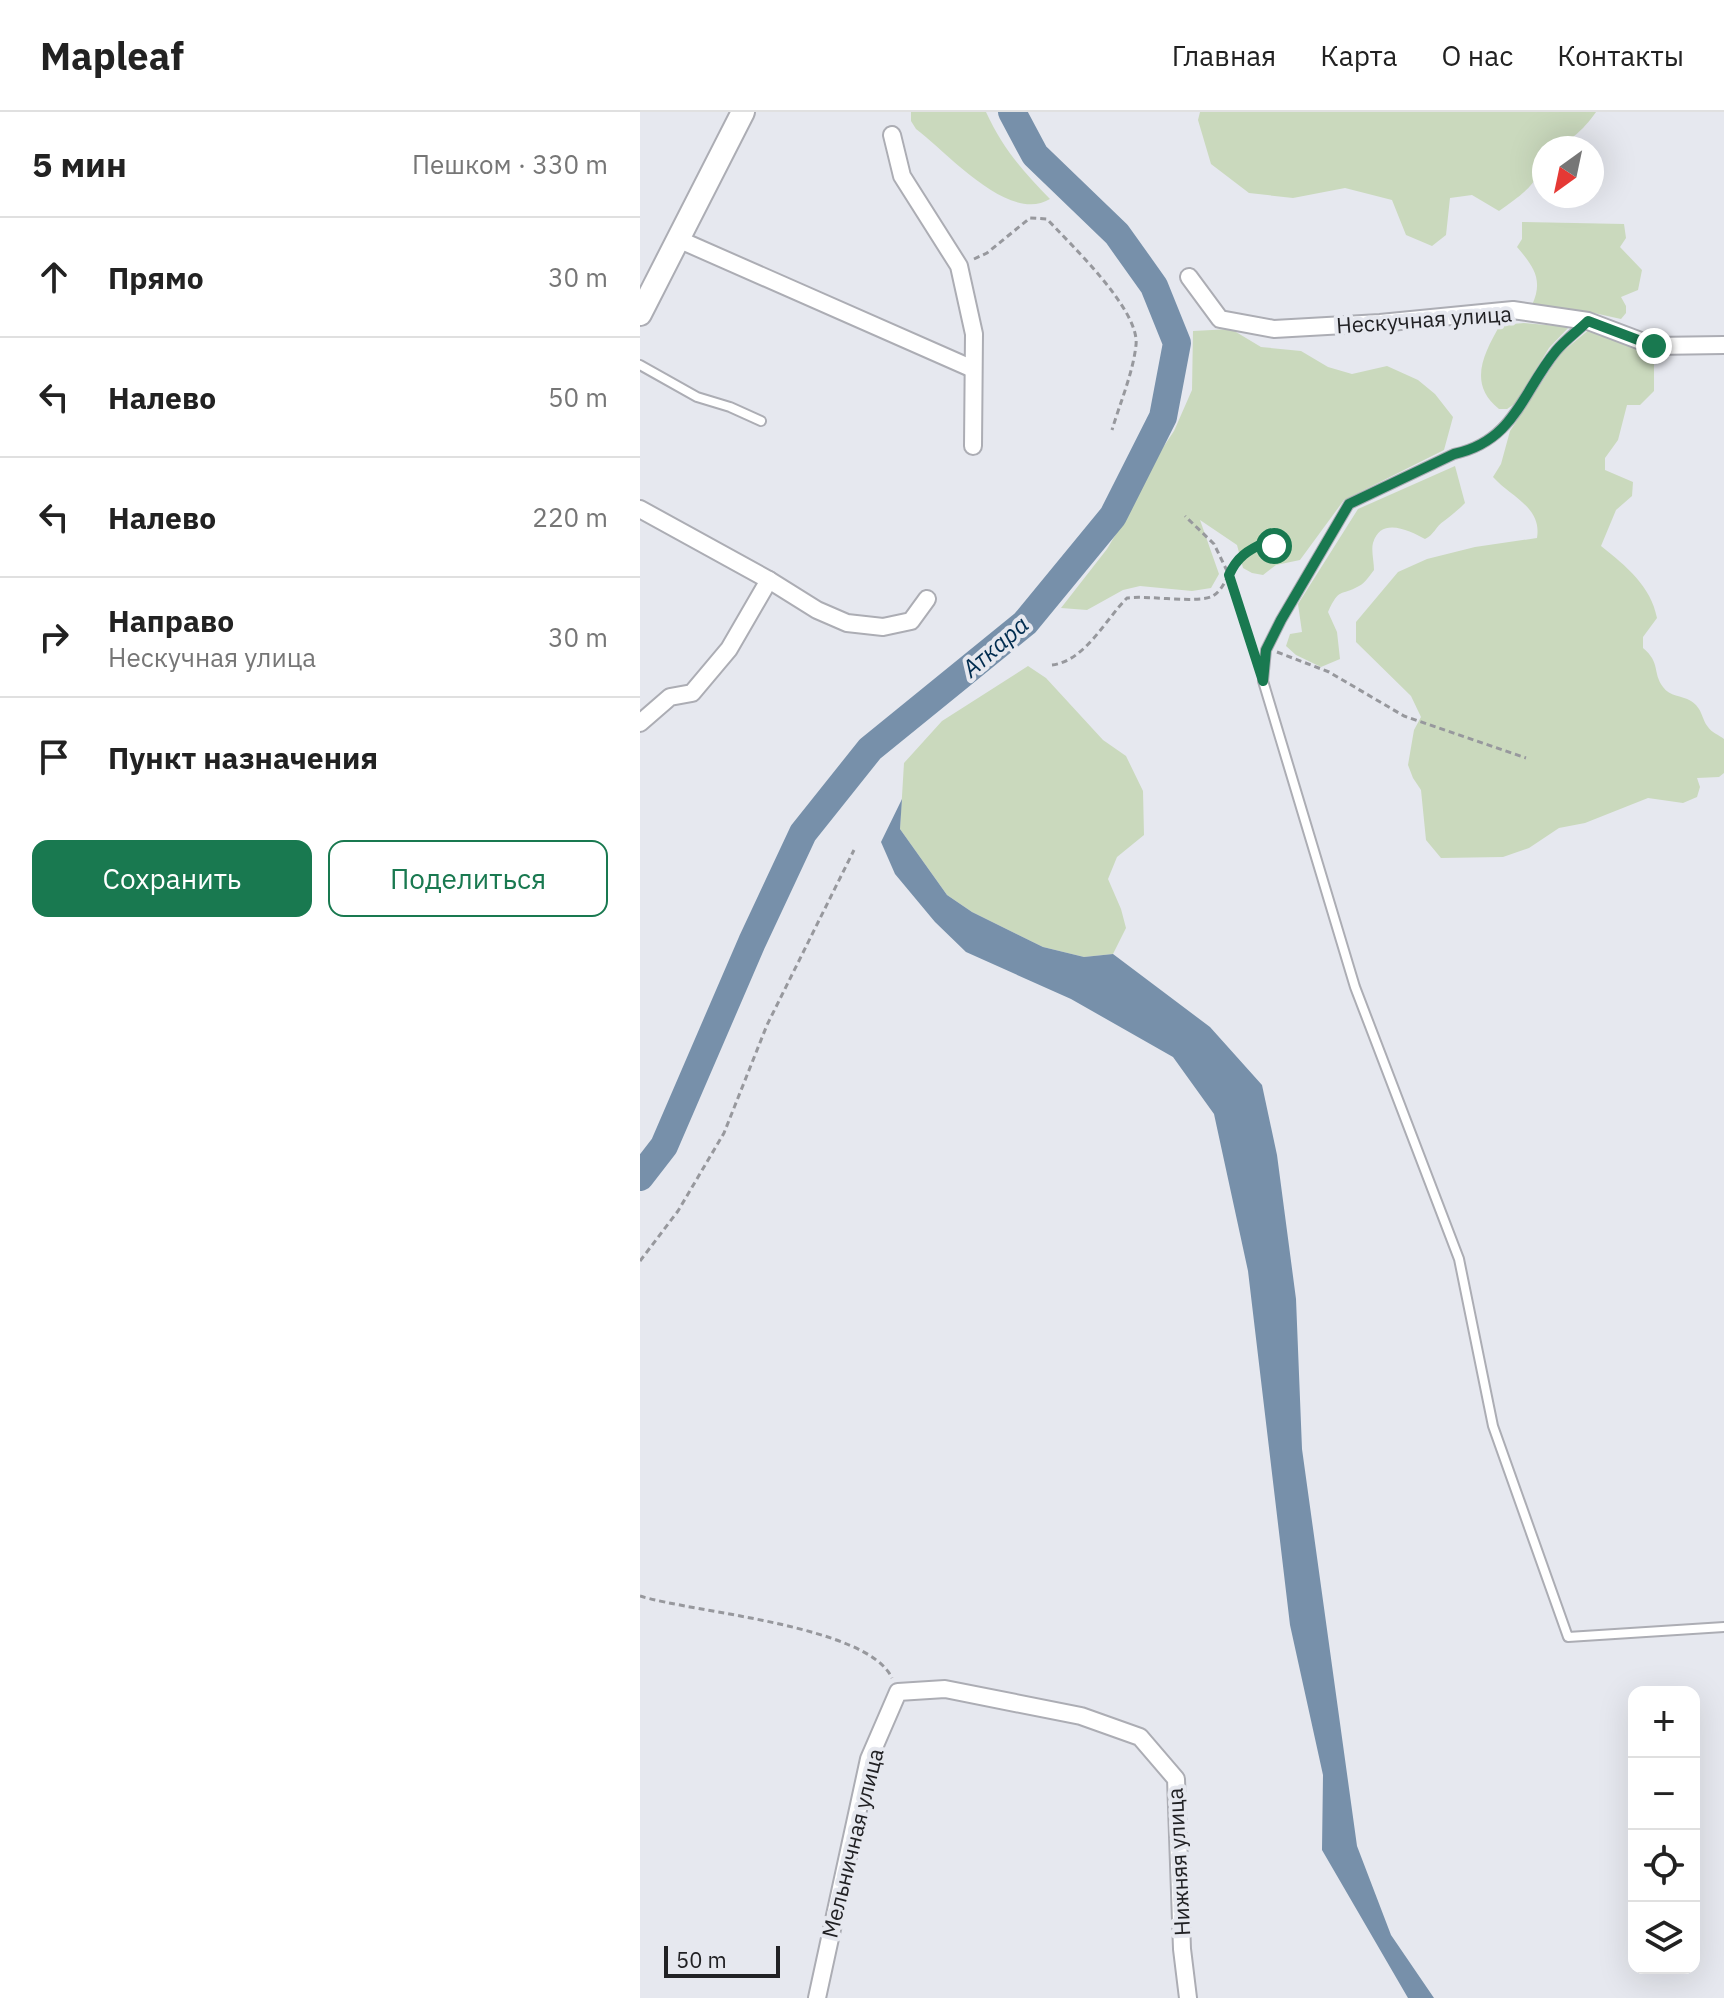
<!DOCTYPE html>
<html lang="ru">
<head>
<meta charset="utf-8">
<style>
  :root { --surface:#fff; --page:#f6f6f6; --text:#222; --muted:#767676; --line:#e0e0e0; --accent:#197950 }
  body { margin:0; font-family:"IBM Plex Sans",sans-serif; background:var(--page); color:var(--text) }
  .controls { position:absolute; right:24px; bottom:24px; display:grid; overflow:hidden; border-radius:16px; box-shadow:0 8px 32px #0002 }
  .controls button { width:72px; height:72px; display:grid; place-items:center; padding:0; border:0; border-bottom:2px solid var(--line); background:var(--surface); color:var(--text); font:40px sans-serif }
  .compass { position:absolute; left:892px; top:24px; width:72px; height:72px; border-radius:50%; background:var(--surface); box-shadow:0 8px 32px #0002; rotate:213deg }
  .scale { position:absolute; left:24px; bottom:20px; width:116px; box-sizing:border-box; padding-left:8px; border:4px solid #212124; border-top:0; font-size:22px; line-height:28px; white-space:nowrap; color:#212124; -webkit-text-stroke:6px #e6e8ef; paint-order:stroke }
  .stop { position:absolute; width:24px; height:24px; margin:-18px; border:6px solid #197950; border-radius:50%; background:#fff }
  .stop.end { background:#197950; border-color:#fff; box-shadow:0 2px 8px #0008 }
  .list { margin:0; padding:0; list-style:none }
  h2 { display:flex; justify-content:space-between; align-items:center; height:104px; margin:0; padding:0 32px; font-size:34px }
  h2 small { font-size:26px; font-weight:400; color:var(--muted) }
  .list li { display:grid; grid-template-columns:52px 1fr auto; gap:24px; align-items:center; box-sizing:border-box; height:120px; padding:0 32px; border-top:2px solid var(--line) }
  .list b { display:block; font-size:30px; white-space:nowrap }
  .list p { margin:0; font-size:26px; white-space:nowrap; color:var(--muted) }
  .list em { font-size:26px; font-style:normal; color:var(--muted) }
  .actions { display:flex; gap:16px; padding:24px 32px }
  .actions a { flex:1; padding:18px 0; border:2px solid var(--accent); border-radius:16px; text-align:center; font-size:28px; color:var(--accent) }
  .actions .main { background:var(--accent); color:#fff }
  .icon { flex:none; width:44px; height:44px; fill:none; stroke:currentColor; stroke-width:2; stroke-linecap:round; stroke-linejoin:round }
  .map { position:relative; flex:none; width:1084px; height:1886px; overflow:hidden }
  header { display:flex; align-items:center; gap:48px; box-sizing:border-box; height:112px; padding:0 40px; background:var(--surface); border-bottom:2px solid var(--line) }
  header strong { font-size:38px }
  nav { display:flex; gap:44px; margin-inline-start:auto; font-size:28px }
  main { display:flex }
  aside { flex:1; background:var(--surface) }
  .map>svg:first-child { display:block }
</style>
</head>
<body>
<header>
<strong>Mapleaf</strong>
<nav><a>Главная</a><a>Карта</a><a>О нас</a><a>Контакты</a></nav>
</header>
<main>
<aside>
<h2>5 мин<small>Пешком · 330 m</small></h2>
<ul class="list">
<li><svg class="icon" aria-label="ahead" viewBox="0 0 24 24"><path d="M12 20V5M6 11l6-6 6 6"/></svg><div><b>Прямо</b></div><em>30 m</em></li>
<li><svg class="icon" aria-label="left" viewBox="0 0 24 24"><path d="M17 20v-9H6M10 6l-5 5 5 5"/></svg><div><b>Налево</b></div><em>50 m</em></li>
<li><svg class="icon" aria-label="left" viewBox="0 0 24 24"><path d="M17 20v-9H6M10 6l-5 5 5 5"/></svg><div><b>Налево</b></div><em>220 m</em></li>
<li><svg class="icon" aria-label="right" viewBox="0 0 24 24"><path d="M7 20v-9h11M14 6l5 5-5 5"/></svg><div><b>Направо</b><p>Нескучная улица</p></div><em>30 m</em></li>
<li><svg class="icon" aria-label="arrive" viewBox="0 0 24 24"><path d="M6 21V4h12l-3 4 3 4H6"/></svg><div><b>Пункт назначения</b></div></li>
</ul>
<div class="actions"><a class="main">Сохранить</a><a>Поделиться</a></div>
</aside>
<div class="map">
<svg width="1084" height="1886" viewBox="0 0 1084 1886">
  <rect width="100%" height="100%" fill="#e6e8ef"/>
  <g fill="#cad9bd">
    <path d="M271 0H346C363 37 382 58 410 87 369 112 308 41 276 17L271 9Z"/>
    <path d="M560 0H956C944 17 926 36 904 36 904 69 884 81 859 99L832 83 810 86 806 123 792 134 766 123 752 88 705 76 653 86 609 81 571 52 558 8Z"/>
    <path d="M882 110 984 112 986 126 980 135 1002 158 998 178 981 185 986 194V201L981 207 945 199 892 193C904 167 893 154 877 135L882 127Z"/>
    <path d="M884 211 929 215 909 236 876 291 867 297H859C828 272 843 243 860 213Z"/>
    <path d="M951 216 1005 241 1014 248V279L1000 293H987L978 328 965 346V358L993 370 992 384 976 398 961 434C986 454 1011 474 1017 506L1003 525V536C1021 551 1012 560 1023 575 1030 585 1041 583 1051 589 1063 597 1061 606 1068 615 1071 620 1079 623 1084 627V661L1079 665 1057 666 1060 675 1057 685 1043 691 1008 686 945 711 919 716 889 736 863 745 801 746 786 728 781 678 773 666 768 653 774 618 781 605 771 584 716 530V510L758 460 787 447 835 435 897 426C902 395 872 386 853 365L861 352 870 319 921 241Z"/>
    <polygon points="591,217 621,235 661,239 688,255 712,262 747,254 778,268 795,282 813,305 804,338 704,388 660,448 636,453 623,463 612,461 603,456 597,433 560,408 579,462 571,476 552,479 500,474 483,478 447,498 421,496 467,437 495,390 516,346 534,319 552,278 553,219"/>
    <path d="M815 354 825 391C818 398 812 403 804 409 796 414 794 423 785 427 770 419 741 404 733 431 731 438 734 450 734 458 730 463 725 471 719 474 700 485 700 474 688 500L697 520 700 547 681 555 656 543 646 534 650 522 662 520 658 492 718 397Z"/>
    <polygon points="388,554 406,566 463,628 486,644 503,679 504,723 477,745 468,767 481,797 486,816 473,842 444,845 403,835 332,800 307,783 260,717 264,651 302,609"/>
  </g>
  <polygon fill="#7790aa" points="262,687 260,717 307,783 332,800 403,835 444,845 473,842 570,915 622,973 637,1043 656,1187 662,1337 717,1734 751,1823 794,1886 768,1886 682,1738 683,1663 650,1513 608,1159 574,1002 533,945 431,887 326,840 295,810 255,762 241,730"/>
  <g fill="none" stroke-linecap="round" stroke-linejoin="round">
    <polyline stroke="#7790aa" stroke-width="28" points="0,1065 24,1034 112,830 163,721 230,637 385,511 473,404 523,305 537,231 514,174 477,122 395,43 372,0"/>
    <g stroke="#acadb4" stroke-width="12">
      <g id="service">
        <path d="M948 209C937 219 925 228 916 239 883 280 873 330 814 342L709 392 641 508 626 538 623 569 715 875 819 1147 853 1314 928 1525 1084 1515"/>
        <polyline points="0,253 57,285 90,295 121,309"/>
      </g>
    </g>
    <g stroke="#acadb4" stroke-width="20">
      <g id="minor">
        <polyline points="252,23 262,64 319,154 334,222 333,334"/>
        <polyline points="40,128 333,257"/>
        <polyline points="549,165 580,207 634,217 740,211 873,198 948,209 1014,234 1084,233"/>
        <polyline points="0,397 129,468 177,498 207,511 243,515 271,509 287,487"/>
        <polyline points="0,611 30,585 52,581 89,537 129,468"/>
        <polyline points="177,1886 229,1647 258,1580 305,1577 441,1604 500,1625 536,1667 542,1837 548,1886"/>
      </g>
    </g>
    <g stroke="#acadb4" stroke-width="26">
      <polyline id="tertiary" points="0,202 103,0"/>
    </g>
    <g stroke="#97989d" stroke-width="3" stroke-dasharray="6 4" stroke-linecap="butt">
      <path d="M334 147 347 141 390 106 407 107C431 133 500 198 496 233 493 261 480 291 472 318"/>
      <polyline points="637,540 689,560 764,604 886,646"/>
      <path d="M614 543 589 463C597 445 608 438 626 430L634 434"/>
      <path d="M412 553C445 549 465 508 487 486 509 483 557 492 573 484 581 479 584 471 589 463L574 432 545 404"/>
      <polyline points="0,1149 38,1099 84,1021 127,913 214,738"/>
      <path d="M0 1484C55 1501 227 1513 252 1566"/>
    </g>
    <use href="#service" stroke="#fff" stroke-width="8"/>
    <use href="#minor" stroke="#fff" stroke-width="16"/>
    <use href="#tertiary" stroke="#fff" stroke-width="22"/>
  </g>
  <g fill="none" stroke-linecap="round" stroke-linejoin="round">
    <path stroke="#197950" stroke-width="10" d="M634 434 626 430C608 438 597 445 589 463L623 569 626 538 641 508 709 392 814 342C875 329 882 280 916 239 925 228 938 219 948 209L1014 234"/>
  </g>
  <g text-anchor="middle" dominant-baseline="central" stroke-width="8" stroke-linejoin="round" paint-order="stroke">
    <g font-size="22" fill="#212124" stroke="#e6e8ef">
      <text transform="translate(784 207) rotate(-4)">Нескучная улица</text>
      <text transform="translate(212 1731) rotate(-76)">Мельничная улица</text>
      <text transform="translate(538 1750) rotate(-93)">Нижняя улица</text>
    </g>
    <g font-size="24" font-style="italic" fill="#002c4f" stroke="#e6e8ef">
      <text transform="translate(355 534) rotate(-41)">Аткара</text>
    </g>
  </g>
</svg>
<div class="controls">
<button>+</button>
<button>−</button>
<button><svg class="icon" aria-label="locate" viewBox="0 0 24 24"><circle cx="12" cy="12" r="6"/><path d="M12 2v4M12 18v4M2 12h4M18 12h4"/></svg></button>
<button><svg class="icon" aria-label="layers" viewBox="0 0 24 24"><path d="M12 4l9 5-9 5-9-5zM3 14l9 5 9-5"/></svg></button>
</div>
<svg class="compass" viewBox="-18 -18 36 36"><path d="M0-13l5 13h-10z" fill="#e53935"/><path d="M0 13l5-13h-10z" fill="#767676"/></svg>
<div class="scale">50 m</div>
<div class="stop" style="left:634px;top:434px"></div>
<div class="stop end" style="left:1014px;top:234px"></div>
</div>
</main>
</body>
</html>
